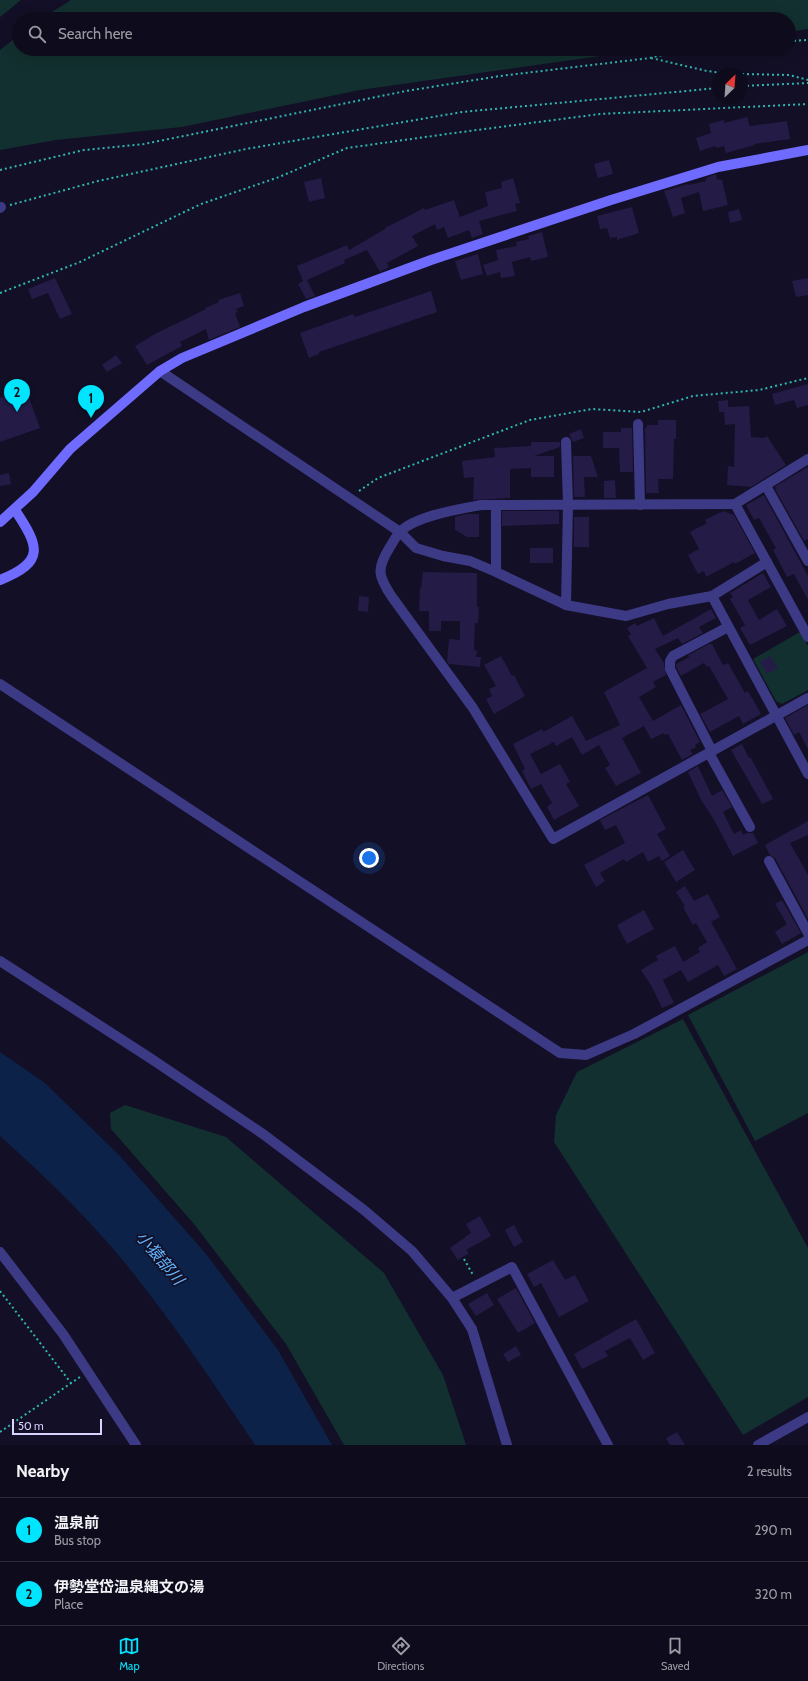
<!DOCTYPE html>
<html lang="en">
<head>
<meta charset="utf-8">
<style>
  :root { --surface:#0e0b1c; --page:#1c1929; --text:#f1f3f6; --muted:#9b9ba3; --line:#2e2b3b; --accent:#00e5ff }
  body { margin:0; font-family:Cabin,"Noto Sans JP",sans-serif; background:var(--page); color:var(--text) }
  .compass { position:absolute; left:712px; top:68px; width:36px; height:36px; border-radius:50%; background:var(--surface); box-shadow:0 4px 16px #0002; rotate:25deg }
  .scale { position:absolute; left:12px; bottom:10px; width:90px; box-sizing:border-box; padding-left:4px; border:2px solid #d9d4ff; border-top:0; font-size:11px; line-height:14px; white-space:nowrap; color:#d9d4ff; -webkit-text-stroke:3px #130f26; paint-order:stroke }
  .you { position:absolute; left:369px; top:858px; width:14px; height:14px; margin:-10px; border:3px solid #fff; border-radius:50%; background:#1a73e8; box-shadow:0 0 0 6px #1a73e833 }
  .badge { display:grid; place-items:center; width:26px; height:26px; border-radius:50%; background:var(--accent); color:#111; font-size:13px; font-weight:700 }
  .pin { position:absolute; translate:-50% -33px; filter:drop-shadow(0 1px 2px #0008) }
  .pin::after { content:''; position:absolute; top:21px; width:14px; height:12px; background:inherit; clip-path:polygon(0 0,100% 0,50% 100%) }
  .list { margin:0; padding:0; list-style:none }
  h2 { display:flex; justify-content:space-between; align-items:center; height:52px; margin:0; padding:0 16px; font-size:17px }
  h2 small { font-size:13px; font-weight:400; color:var(--muted) }
  .list li { display:grid; grid-template-columns:26px 1fr auto; gap:12px; align-items:center; box-sizing:border-box; height:64px; padding:0 16px; border-top:1px solid var(--line) }
  .list b { display:block; font-size:15px; white-space:nowrap }
  .list p { margin:0; font-size:13px; white-space:nowrap; color:var(--muted) }
  .list em { font-size:13px; font-style:normal; color:var(--muted) }
  .icon { flex:none; width:22px; height:22px; fill:none; stroke:currentColor; stroke-width:2; stroke-linecap:round; stroke-linejoin:round }
  .map { position:relative; flex:none; width:808px; height:1445px; overflow:hidden }
  .search { position:absolute; background:var(--surface); box-shadow:0 4px 16px #0002; left:12px; right:12px; top:12px; height:44px; display:flex; align-items:center; gap:10px; box-sizing:border-box; padding:0 14px; border-radius:22px; color:var(--muted); font-size:15px }
  .sheet { height:180px; background:var(--surface) }
  nav { display:flex; justify-content:space-around; align-items:center; box-sizing:border-box; height:56px; border-top:1px solid var(--line); background:var(--surface); font-size:11px; color:var(--muted) }
  nav a { display:grid; justify-items:center; gap:2px }
  nav .on { color:var(--accent) }
  .map>svg:first-child { display:block }
</style>
</head>
<body>
<div class="map">
<svg width="808" height="1445" viewBox="0 0 808 1445">
  <rect width="100%" height="100%" fill="#130f26"/>
  <g fill="#12302f">
    <polygon points="0,0 21,0 0,17"/>
    <polygon points="71,0 808,0 808,29 789,32 789,19 41,19"/>
    <polygon points="19,35 19,49 650,49 360,90 182,127 56,140 0,150 0,50"/>
    <polygon points="800,632 808,646 808,690 782,704 776,701 753,659"/>
    <polygon points="808,952 808,1113 755,1141 688,1015"/>
    <polygon points="683,1019 808,1248 808,1397 743,1435 554,1142 556,1115 577,1072"/>
    <polygon points="125,1105 226,1137 384,1273 443,1375 466,1445 344,1445 286,1344 194,1224 111,1129 110,1113"/>
  </g>
  <path fill="#0c2248" d="M0 1052 45 1083 119 1155 207 1255 278 1350 332 1445H255C218 1390 181 1334 140 1282 99 1228 50 1181 0 1136Z"/>
  <g fill="#241b47">
    <polygon points="747,117 750,126 787,121 790,139 754,144 755,145 726,153 724,146 716,148 715,146 700,151 696,138 711,133 709,124 724,120 724,123"/>
    <polygon points="609,160 613,174 598,178 594,164"/>
    <polygon points="716,174 717,179 722,180 728,205 703,211 699,192 681,198 685,213 673,217 664,191 688,184 689,185 706,181 706,178"/>
    <polygon points="321,178 325,198 309,202 304,182"/>
    <polygon points="513,178 520,203 515,204 517,211 479,221 483,234 472,238 469,230 448,238 444,227 437,230 435,224 412,236 418,246 387,263 389,267 380,272 367,250 344,260 345,263 307,280 315,296 306,299 298,284 303,281 297,266 347,245 349,250 385,229 385,228 424,208 425,210 454,200 460,217 488,206 485,192 502,188 501,182"/>
    <polygon points="632,207 639,233 617,240 617,237 610,238 607,228 600,229 597,216"/>
    <polygon points="739,209 742,220 730,223 728,212"/>
    <polygon points="542,232 548,257 531,261 530,257 512,262 515,276 501,278 500,272 487,276 483,265 498,260 496,250 517,246 516,242 529,239 528,236"/>
    <polygon points="478,254 483,274 461,280 455,261"/>
    <polygon points="55,278 72,314 60,319 48,293 32,299 28,289"/>
    <polygon points="808,278 808,295 796,297 792,281"/>
    <polygon points="431,291 437,312 319,352 319,354 309,358 300,333 353,314 355,317"/>
    <polygon points="240,293 244,306 236,309 238,312 235,313 240,327 209,340 206,329 180,342 182,346 147,365 135,346 155,334 206,309 205,308 219,302 218,300"/>
    <polygon points="116,355 122,363 107,372 102,365"/>
    <polygon points="808,384 808,405 797,408 794,400 775,405 772,394"/>
    <polygon points="26,389 40,428 0,442 0,398"/>
    <polygon points="728,400 728,407 749,406 751,437 764,438 767,436 786,465 751,487 727,485 728,466 734,467 735,424 725,425 724,412 719,412 718,401"/>
    <polygon points="658,420 676,420 676,439 674,439 673,479 658,479 659,493 646,493 645,428 647,428 647,425 658,425"/>
    <polygon points="621,428 632,428 633,472 620,472 619,448 603,448 603,432 621,432"/>
    <polygon points="581,429 584,438 573,442 569,434"/>
    <polygon points="531,442 560,442 560,447 534,456 554,456 554,477 531,477 531,468 510,469 510,498 473,500 474,477 464,478 462,461 495,457 494,448 531,446"/>
    <polygon points="573,456 591,456 598,477 584,477 585,497 574,497"/>
    <polygon points="808,467 808,539 804,541 775,489 777,488 774,487"/>
    <polygon points="9,473 11,484 0,486 0,475"/>
    <polygon points="615,480 616,498 604,498 604,481"/>
    <polygon points="764,495 808,576 808,600 794,574 787,577 773,550 776,548 759,518 754,520 746,505"/>
    <polygon points="502,511 559,511 559,524 502,526"/>
    <polygon points="723,511 734,515 755,553 735,564 734,562 706,577 704,571 698,574 688,555 699,549 690,532 707,523 705,520"/>
    <polygon points="466,514 479,514 479,537 467,537 455,530 455,517"/>
    <rect x="574" y="517" width="15" height="30"/>
    <rect x="530" y="548" width="23" height="15"/>
    <polygon points="423,572 477,573 477,607 479,607 478,623 475,623 474,650 477,651 476,657 481,657 480,667 449,664 447,661 449,639 460,640 460,621 441,621 441,631 429,631 429,611 419,611 420,588 421,588"/>
    <polygon points="763,573 771,587 748,600 759,620 777,609 787,626 750,645 740,628 745,625 730,599 733,597 730,593"/>
    <polygon points="359,596 369,597 368,612 358,611"/>
    <polygon points="711,609 716,618 699,627 703,633 682,644 678,638 655,649 664,663 666,675 653,682 656,687 639,697 653,721 681,705 700,742 695,745 696,747 690,750 693,754 682,760 668,734 665,735 664,733 651,739 644,726 622,738 641,773 616,786 605,768 610,765 599,745 582,755 572,737 556,746 554,742 530,754 541,774 560,764 570,782 566,784 579,806 554,820 547,807 552,803 541,784 531,789 522,771 525,769 513,744 542,729 543,732 572,716 586,741 620,725 604,692 647,668 628,636 631,634 627,628 635,623 637,626 654,618 663,636"/>
    <polygon points="709,644 712,644 723,665 728,663 745,693 748,691 761,714 743,724 739,716 710,732 700,714 728,699 709,666 707,667 704,663 681,676 676,667 676,664 689,657 688,655"/>
    <polygon points="501,656 512,676 514,675 525,696 494,714 486,699 492,696 489,689 496,686 484,665"/>
    <polygon points="770,656 778,668 767,674 760,662"/>
    <polygon points="808,705 808,749 799,732 794,735 785,718"/>
    <polygon points="742,744 749,758 751,758 773,799 762,804 731,750"/>
    <polygon points="698,766 712,796 722,790 732,807 723,812 734,834 741,830 743,835 747,833 753,833 758,843 733,856 713,818 701,800 688,772"/>
    <polygon points="648,795 666,829 657,834 670,856 662,861 659,856 648,862 643,852 626,862 624,859 600,873 605,881 596,887 584,865 625,843 616,825 605,830 600,820"/>
    <polygon points="808,821 808,835 790,843 808,875 808,919 775,858 770,855 765,845"/>
    <polygon points="683,850 695,870 676,882 664,862"/>
    <polygon points="685,886 694,901 708,894 720,917 711,922 737,969 724,976 718,965 688,982 681,970 663,980 674,1003 662,1008 652,987 641,970 658,960 656,956 675,946 683,962 700,952 698,948 707,942 696,923 693,925 683,907 685,906 676,892"/>
    <polygon points="782,900 801,933 782,944 775,932 787,924 775,904"/>
    <polygon points="644,910 654,929 627,944 617,925"/>
    <polygon points="480,1216 491,1236 466,1250 469,1253 458,1260 450,1248 471,1233 466,1224"/>
    <polygon points="514,1225 523,1242 514,1247 505,1230"/>
    <polygon points="553,1260 565,1280 575,1275 589,1301 559,1317 541,1283 534,1287 527,1274"/>
    <polygon points="516,1288 535,1323 518,1333 497,1299"/>
    <polygon points="487,1293 494,1305 476,1316 468,1304"/>
    <polygon points="636,1319 655,1353 643,1360 630,1338 605,1351 608,1356 582,1369 574,1354"/>
    <polygon points="516,1346 521,1355 508,1362 503,1354"/>
    <polygon points="677,1432 685,1445 670,1445 666,1438"/>
  </g>
  <g fill="none" stroke-linecap="round" stroke-linejoin="round">
    <g stroke="#2fb8b0" stroke-width="2" stroke-dasharray="2 3" stroke-linecap="butt">
      <polyline points="789,41 808,40"/>
      <polyline points="651,58 707,71 732,74"/>
      <polyline points="742,74 789,75 808,80"/>
      <polyline points="742,86 808,83"/>
      <polyline points="0,170 84,150 144,144 406,91 500,76 650,58 687,49"/>
      <polyline points="10,205 98,181 246,149 462,112 718,88"/>
      <polyline points="0,293 80,262 201,204 279,177 347,148 454,133 600,114 808,104"/>
      <polyline points="359,491 378,478 530,420 592,409 641,412 693,396 759,390 808,378"/>
      <polyline points="464,1259 473,1275"/>
      <polyline points="0,1291 71,1383"/>
      <polyline points="0,1432 80,1377"/>
    </g>
    <g stroke="#3d3a85" stroke-width="10">
      <polyline points="0,208 1,207"/>
      <polyline points="160,371 400,532 416,548 443,556 470,561 496,572 566,605 626,616 668,604 712,596 767,562"/>
      <polyline points="638,424 640,505"/>
      <polyline points="566,442 568,504 566,605"/>
      <path d="M808 459 735 504 481 505C460 509 415 516 400 532 396 536 393 542 390 547 376 569 378 576 392 597L473 708 553 839 808 698"/>
      <polyline points="766,486 808,561"/>
      <polyline points="735,504 808,637"/>
      <polyline points="496,505 496,572"/>
      <polyline points="712,596 808,774"/>
      <polyline points="0,684 560,1053 586,1055 634,1034 808,940"/>
      <polyline points="712,751 670,669 670,661 673,656 728,627"/>
      <polyline points="709,753 750,827"/>
      <polyline points="769,861 808,933"/>
      <polyline points="0,961 150,1058 263,1134 364,1210 412,1251 452,1298 472,1329 507,1445"/>
      <polyline points="0,1252 63,1334 136,1445"/>
      <polyline points="452,1298 512,1267 608,1445"/>
      <polyline points="758,1445 808,1417"/>
    </g>
    <g stroke="#6f6bff" stroke-width="10">
      <polyline points="0,522 33,492 70,449 160,371 182,358 304,307 431,260 611,200 718,167 808,150"/>
      <path d="M0 580C46 562 39 546 15 510"/>
    </g>
  </g>
  <g text-anchor="middle" dominant-baseline="central" stroke-width="3.5" stroke-linejoin="round" paint-order="stroke">
    <g font-size="16" font-style="italic" fill="#62b6ff" stroke="#130f26">
      <text transform="translate(160 1258) rotate(50)">小猿部川</text>
    </g>
  </g>
</svg>
<svg class="compass" viewBox="-18 -18 36 36"><path d="M0-13l5 13h-10z" fill="#e53935"/><path d="M0 13l5-13h-10z" fill="#9b9ba3"/></svg>
<div class="scale">50 m</div>
<div class="you"></div>
<div class="pin badge" style="left:91px;top:418px">1</div>
<div class="pin badge" style="left:17px;top:412px">2</div>
<div class="search"><svg class="icon" aria-label="search" viewBox="0 0 24 24"><circle cx="10" cy="10" r="6"/><path d="M15 15l6 6"/></svg>Search here</div>
</div>
<section class="sheet">
<h2>Nearby<small>2 results</small></h2>
<ul class="list">
<li><span class="badge">1</span><div><b>温泉前</b><p>Bus stop</p></div><em>290 m</em></li>
<li><span class="badge">2</span><div><b>伊勢堂岱温泉縄文の湯</b><p>Place</p></div><em>320 m</em></li>
</ul>
</section>
<nav>
<a class="on"><svg class="icon" aria-label="map" viewBox="0 0 24 24"><path d="M3 6l6-2 6 2 6-2v14l-6 2-6-2-6 2zM9 4v14M15 6v14"/></svg>Map</a>
<a><svg class="icon" aria-label="directions" viewBox="0 0 24 24"><path d="M12 3l9 9-9 9-9-9zM9 14v-3h6M13 9l2 2-2 2"/></svg>Directions</a>
<a><svg class="icon" aria-label="saved" viewBox="0 0 24 24"><path d="M7 4h10v16l-5-4-5 4z"/></svg>Saved</a>
</nav>
</body>
</html>
